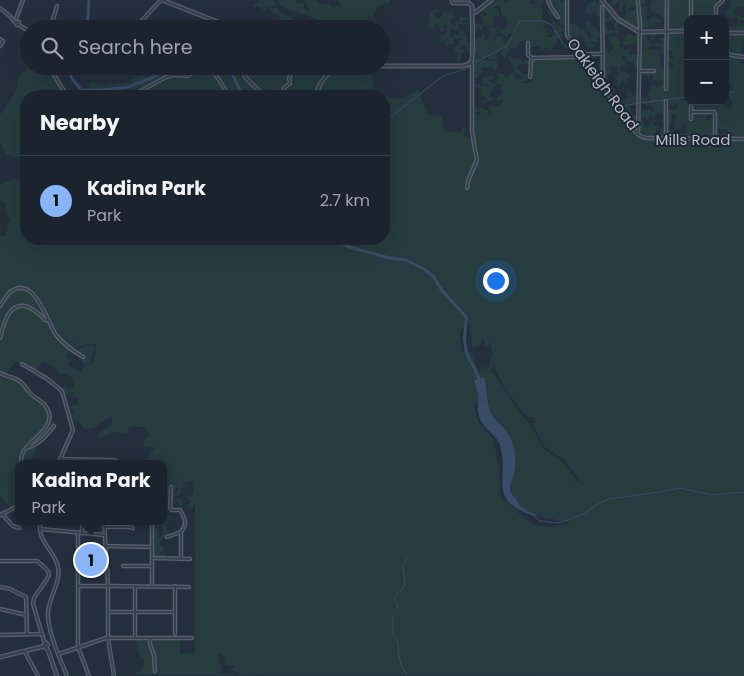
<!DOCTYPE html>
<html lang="en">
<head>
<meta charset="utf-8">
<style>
  :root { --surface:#1b232e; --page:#242b36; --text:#f1f3f6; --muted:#a0a4aa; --line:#39404a; --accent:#8ab4f8 }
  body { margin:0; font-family:Poppins,sans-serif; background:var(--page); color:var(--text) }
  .controls { position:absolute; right:15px; top:15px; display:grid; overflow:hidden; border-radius:10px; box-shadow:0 5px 20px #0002 }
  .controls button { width:45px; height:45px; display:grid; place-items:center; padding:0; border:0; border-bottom:1px solid var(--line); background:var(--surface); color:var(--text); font:25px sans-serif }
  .you { position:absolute; left:495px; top:280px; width:18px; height:18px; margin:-12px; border:4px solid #fff; border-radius:50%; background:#1a73e8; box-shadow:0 0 0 8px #1a73e833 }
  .badge { display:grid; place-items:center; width:32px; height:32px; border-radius:50%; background:var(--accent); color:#111; font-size:16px; font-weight:700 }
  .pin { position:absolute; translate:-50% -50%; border:2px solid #fff; box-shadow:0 1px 5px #0006 }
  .popup { position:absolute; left:15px; top:460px; width:152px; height:65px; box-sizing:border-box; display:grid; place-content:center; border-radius:10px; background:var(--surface); filter:drop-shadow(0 1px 4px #0005); font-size:16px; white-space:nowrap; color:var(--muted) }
  .popup b { font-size:19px; color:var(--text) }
  .popup::after { content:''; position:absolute; left:50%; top:100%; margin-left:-10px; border:10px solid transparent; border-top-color:var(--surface) }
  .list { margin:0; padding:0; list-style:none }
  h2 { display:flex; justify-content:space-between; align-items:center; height:65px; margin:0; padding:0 20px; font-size:21px }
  h2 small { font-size:16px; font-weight:400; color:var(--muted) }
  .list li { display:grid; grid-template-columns:32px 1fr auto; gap:15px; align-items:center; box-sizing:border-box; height:90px; padding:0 20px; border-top:1px solid var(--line) }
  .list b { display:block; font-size:19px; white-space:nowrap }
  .list p { margin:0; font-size:16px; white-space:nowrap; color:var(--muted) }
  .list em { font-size:16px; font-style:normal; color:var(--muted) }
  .icon { flex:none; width:28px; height:28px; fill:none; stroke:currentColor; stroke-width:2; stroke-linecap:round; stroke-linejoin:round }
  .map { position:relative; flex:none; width:744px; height:676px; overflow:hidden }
  .search { position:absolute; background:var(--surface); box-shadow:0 5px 20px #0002; left:20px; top:20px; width:370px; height:55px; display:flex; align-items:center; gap:12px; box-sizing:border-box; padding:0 18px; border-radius:28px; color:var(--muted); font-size:19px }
  .panel { position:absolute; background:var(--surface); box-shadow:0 5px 20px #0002; left:20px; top:90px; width:370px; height:155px; border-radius:20px }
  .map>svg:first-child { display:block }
</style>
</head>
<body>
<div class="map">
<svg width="744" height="676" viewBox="0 0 744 676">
  <rect width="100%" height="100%" fill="#242f3e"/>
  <g fill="#263c3f" fill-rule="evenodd">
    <polygon points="260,0 273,0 276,6 271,7 274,9 277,7 279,10 279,13 283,13 286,15 286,17 288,16 291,18 292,17 294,22 285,23 285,26 287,25 288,27 294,23 295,23 296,27 297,27 298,28 303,27 304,28 283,29 282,26 278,23 279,19 281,18 279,16 279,14 272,13 273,11 267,6 266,9 264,10 257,6 256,7 254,6 254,4 257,4"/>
    <path d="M278 0H296L295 3 300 4 302 3 305 5 302 7 310 11 304 0H317V2L325 5 326 3 329 4 333 8 336 6H341L339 3V0H391L388 4 385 2 379 7 376 5 377 7 373 18 370 17 365 12 369 19 368 22 371 23 372 25 370 29H320L312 25V23L318 25 321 27C326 25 331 27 337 26 343 26 339 26 344 24 351 23 358 23 365 23L366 22 351 23 352 21H351L342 23 324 24C314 16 297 12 284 8L285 5 279 6Z"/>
    <path d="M494 0H504L506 2H508L509 0H531L529 2 531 5H533L536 2 534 0H545L541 5 543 15 542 18 545 21V24L542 28 547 29 545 31 550 33 551 35H547L548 37 552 38V35H555L553 31 556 30 552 21H554L558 26 560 23 558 19 547 13V10L550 9 553 11 552 7 555 6V2L554 1 553 5H548L550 1 549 0H561L560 3 566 0V20L564 21 565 22V24L562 25 561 27 564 29V31L562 32 560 38 557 39V41H559L555 45H554L552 48 549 50 547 47 543 48V51H539L541 48 540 46 530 47 526 40 519 43 516 49 514 48 511 49 509 53H507V54L505 58 500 54 503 49 501 48 496 55 497 58 495 60 489 59 488 57H485L483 58 475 55V56C483 62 490 58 499 62H497L498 64 496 70 492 68 493 67 491 66V67L485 68 483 67 480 68 482 72 479 74V77L477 79 473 78 471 61 472 50 469 53 466 47 462 44 460 49 465 50 461 54 460 60 457 61 455 60V59H458V54L454 49 456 46H459L460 41 463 39 462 38 457 39 453 34H457L459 36 460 35 458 32 459 31 465 32 466 38H469L466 42H470L472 49 473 45 471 40 474 37 477 39 482 38 483 34H485L484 41 488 39 491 31 488 30 490 26 487 23 482 27 483 31 477 28 476 34 473 33V30L474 29 472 26 478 23 480 25 484 24V20L480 14 482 12 483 13V15L485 16 487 13 483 11V9L479 11ZM496 6 500 7 502 16H505C508 24 509 28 500 31L501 33 502 34 503 36 505 34 506 37 508 36V33L511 34 513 32H515L513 38 512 35 510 38 505 42 503 41V37L498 35 493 42V37L499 32 495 31 496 29 500 30 499 27 493 28V21L494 17 493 16 497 15 499 20V12L498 11 499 9H496L494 8Z"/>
    <path d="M594 0 597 3H599L600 0H604L613 16C617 17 620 22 624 25L621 26 618 24 617 27 620 28 618 35 615 32 614 21H609L605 23 608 31 613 30 614 33 603 35 601 28H604L603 26 599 25 598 22 601 18 604 20 606 17 609 18 608 13H606L605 16 601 13 598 17 596 16 595 11 592 12V15L586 13 585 9 589 3 594 2Z"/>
    <path d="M613 0H645L646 4 638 3 637 6 628 8 632 11 638 8 640 20 642 16 640 8 645 5 648 13 646 18 648 21 653 16 662 20 660 22H657L654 27 649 25 647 28H643L639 26 636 29 623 20C627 14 624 10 626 4H625L622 8 624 14 619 10 620 5 618 3 613 6 616 13 612 10 610 5 612 4Z"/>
    <polygon points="652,0 720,0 714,7 713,16 710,19 693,19 693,15 696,14 694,10 691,10 688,19 688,29 670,30 663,28 665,20 661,16 650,11"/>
    <polygon points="731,0 744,0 744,8 736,7 734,13 744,18 744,20 740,20 740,25 744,26 744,30 725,30 725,29 729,26 739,25 737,18 732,17 733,21 725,14 730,5"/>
    <polygon points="435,9 441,11 438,11 434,13 434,16 440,18 443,14 443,11 448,14 451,10 454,12 450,14 455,15 455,18 452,18 449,21 454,26 457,24 455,22 457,21 459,22 460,21 459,19 462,17 468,18 468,21 464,19 462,22 470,24 459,24 458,29 455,31 450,29 450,34 451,37 453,37 454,44 448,44 447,47 445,44 447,39 446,39 441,44 440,40 443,38 440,38 441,35 445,35 446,30 448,26 444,25 443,27 446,28 442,32 440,32 441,29 438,26 439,24 435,24 434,28 428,28 427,24 429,24 430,14"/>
    <polygon points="590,21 593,27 599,31 601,37 597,37 597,42 591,41 590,44 595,45 591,47 591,50 585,44 584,37 578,35 580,39 576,41 582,47 581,48 575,43 573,37 568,34 568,28 571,24 576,23 578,27 581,28 580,30 582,30 583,28 588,35 589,38 591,38 591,33 585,30 586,25 585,23"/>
    <path d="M670 32 688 33V35L684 36 688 37V101H723L724 104 729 109 732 107V101L727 97 725 98V83H727L730 91 732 89 731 84 725 78V43L726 46H730L729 37 734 35V33H744V38L743 39 744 46 742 47 740 54 744 53V56L740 58 738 62 744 64V137H722L721 134 729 133 727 129H720L716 127V124L717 120 715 111 714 110V114L712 115H708L706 120H709L712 117 714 129 720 135 718 137 715 135 712 137 668 135V131L672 130 677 134 678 132 684 134 687 132 685 123 683 124 682 128 676 129 673 126 675 122 676 116 673 114 671 117V125H668L667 119 668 111 672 108 676 110 678 108 677 104H675L673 106 666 100V115L665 122 660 121 663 118 661 112H659L653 117 650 114 648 120 646 119 644 116 642 120 644 127 646 128 650 124 649 121 654 120 657 121 653 123 655 126 659 124V129L656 132 657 134 661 133 659 130 666 126 665 136H653L648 137 744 140V676L136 675V673C144 669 144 669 144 659L140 656 139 652H137L136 639 180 638V654L195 653V560L196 557 195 554V505L194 504 193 508 185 506 186 505 189 504 191 502 187 497H184L186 495 191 497 193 494 194 482 189 481 182 484 185 486 183 488H176L174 492 175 495 179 488 181 489 180 496 177 495 174 497 175 500 179 499 181 500 182 505 181 506H179V502L177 501 174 503V505H171V491L173 485H169L168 495 165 498 164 496V464H140L156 448 144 447V440L150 435 143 427H130L126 434 113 432 98 439 100 432 112 424V416L95 427 85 429 79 422 71 418 70 413 74 415V409L69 408 67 405 70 407 79 403 76 397 72 398 74 394 72 392 65 394 62 388 67 385 66 388H68L74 386V380L75 379 65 374H60L54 367 42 361 36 370 22 361 20 362 22 365 21 366 16 361 4 376C8 378 14 379 18 381 25 385 29 393 35 398 69 424 27 435 19 459 17 464 18 469 18 474 19 484 18 495 18 505L10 508 0 495V236H5C8 231 7 226 10 220 6 215 7 208 5 202L0 200V185L12 179H23L25 166 26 165V239H384V97L402 99 418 90 428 115 442 116V124L446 131 461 132 463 128 466 129 463 135 469 138 471 141 477 137 473 136 472 129 473 115 474 114 479 115 481 114 480 112H474L472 109 475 107 478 110 480 108H483V110H488L489 113 488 116 490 117 492 109 490 108V105L493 107 496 106H500L504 98 498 101 496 99 499 95 503 94 500 86 503 85 497 84 496 82 498 79V73L504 74 505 77H508L510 74 513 73 517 80 522 79 520 75 515 72 511 61 507 57 509 55 514 59 515 58 519 59 520 56 522 63 527 61 530 62 528 64H520L517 67 519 71H521L522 73 527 75 529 73 530 74 528 77V81H523L524 83 533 81 532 79V59L581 58 583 64 592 72 603 86 607 88H615L614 90 615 94 612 93 613 96 610 97 637 136 642 137 640 131 639 116 642 114 641 110H648L650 108 651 110V114L653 110 650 102 651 99 647 94 651 92 650 88 649 87 652 86 651 79 655 87 662 85 664 81 653 80 652 78 654 77 651 74 648 77 640 73 639 68 637 69 634 65V62H629L626 59V56H622L621 59 626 61 624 64 629 65 628 66 623 65H620L621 73 624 71 630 75 626 81 629 82 628 83 622 81 618 86 617 85V81L615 77 616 75H619L617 72V66H611L610 69 611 73 607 75 608 78 604 80 601 78 600 81 597 76V74H600L601 78 604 76 602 69 604 61 603 53 604 48 609 49 607 52 608 53 614 49 611 43 609 41 608 36H612L614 35 617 37 616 39 619 40 620 44 619 46 625 50 631 48V49L628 52 630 54 638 55 639 50H644L643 47 641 49 638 47 639 45 637 43 625 45 624 47 621 41 625 42V37L629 34 633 36 634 35 637 36 640 33H643L645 35 646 33 657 34 655 37 656 39 654 38 652 40 650 38V35H648L646 36 647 39 649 40 648 43 652 46H649L647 49 661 51 660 46 656 47 654 43 659 44 663 42 659 38H665L666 52 665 57 662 53 659 54 661 62 660 65 662 68 664 67 667 72 668 66 672 68 674 66 671 63 667 61 666 59 669 57 673 60 674 58 670 54 674 52 668 50V34ZM469 321 472 348 474 346 477 347 482 343 481 340H485L484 343 485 346 489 345V337L493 356 490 360V367H485V370H483L482 367 480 368 481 371 480 372 475 364 472 353 465 350 462 352 461 348 460 332ZM60 329 64 335 78 347 89 344 96 345C97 351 93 357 94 362L84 366 81 372 68 365 71 361 66 358 70 350 80 357 83 365 91 362 95 349 94 346 88 345 79 349 63 335ZM493 361C494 365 495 369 497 373 503 388 516 403 526 416L535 418 536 423H532L545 447 563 459 580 481 584 484V485L577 480 576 483 575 478 564 463 543 448 531 425 521 415 498 379 490 371 493 368ZM487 384 489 408 491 414 508 434 513 444 515 467 510 487 511 492 515 497 519 505 536 515 534 516 567 522 570 523 551 527 533 525 500 496 499 466 493 438 480 425 474 408V403H477V392ZM219 653 221 654 224 658 225 665 234 666 231 670 235 671 239 673V675L232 673 222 674 218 657Z"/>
    <polygon points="43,66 53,75 65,96 26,96 26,152 21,158 6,154 0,142 0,115 16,92 18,79 27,68 41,73"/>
    <path d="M158 66H200L189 75 188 73 186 74V76L184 77 188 79 201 67 209 69V70C216 73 215 78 218 84L220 82C215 76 217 71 207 66H238L239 68 237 67 235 68V71H240L241 73H236L239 74V78H241V75L242 76C243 80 249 85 252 87V89L255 90 256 93 253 91V94L255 96H253L248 89 249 94H247L248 96H228L227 94 224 95 225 96H141V94C144 90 151 91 153 88 154 86 154 84 155 83H152L149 88H147L146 87 139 90 136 88V90L138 91 134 92 131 91 132 92 121 96 122 94 121 93 119 96 116 94C110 98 95 98 89 94L90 96H88L89 94V82L92 83 96 82 98 84C103 85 109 83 114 84L117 83 121 84V83H128L130 81 132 80C134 78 140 76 143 75L145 77 150 76 161 69V68Z"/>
    <polygon points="241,66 255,66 262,70 264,69 263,66 277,66 275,67 275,72 278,72 282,68 281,66 336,66 325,74 324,72 320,72 320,76 324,75 320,81 315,96 309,96 308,93 311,93 312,91 309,89 306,92 306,96 273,96 263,93 250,82 255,83 253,78 249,78 248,79"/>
    <path d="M339 67H370L373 68 368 74 373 78 375 96H379H317C321 79 326 77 339 67Z"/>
    <polygon points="492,76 494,77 492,81 490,79 489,79 491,82 497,85 490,91 490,95 488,97 494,99 491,101 488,100 483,104 484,100 487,100 488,99 481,95 480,88 476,86 474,87 475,89 473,91 475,94 474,98 475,103 474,105 472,102 473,99 472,81 474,80 475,84 482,87 482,85 487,86 488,84 487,83 484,84 482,82 482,78"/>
    <path d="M628 91 634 96 636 94 637 97 648 98 645 101H649L650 105 648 106 641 103 642 100 638 99 637 104 634 103 630 105 631 114 633 116 637 114 635 124H633L632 126C631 122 627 120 625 116L628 114V108L624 110V114L619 107 622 106 626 102 625 101 620 105V102L629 97 627 94Z"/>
    <polygon points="51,421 55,423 51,432 52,435 49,435 35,446 36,453 28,464 23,464 23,454 47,428"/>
    <polygon points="164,510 171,511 166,514 169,515 172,520 167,523 167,532 171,534 167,535 165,538 162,537 161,535 164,533 163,528 159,526 158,529 158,537 164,539 161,540 159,545 161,545 164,548 164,551 159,553 160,555 164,553 166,555 164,556 154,556 154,545 156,541 153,538 156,534 153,533 154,521 164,521"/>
    <polygon points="78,549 95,549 95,563 106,563 107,571 88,570 88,557 78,557"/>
  </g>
  <path fill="#394c67" d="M484 377C488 388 486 401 490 411 493 419 502 425 507 432 515 443 517 460 514 473 513 478 510 483 510 488 510 495 518 498 519 505L528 511 536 515 534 516C486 500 510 480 500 445 497 436 488 432 483 424 474 409 480 405 477 391 476 387 475 384 474 380Z"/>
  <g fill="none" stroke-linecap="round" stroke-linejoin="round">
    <g stroke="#394c67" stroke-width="1">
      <path d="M579 50C587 55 593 64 595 73L617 105 620 107 638 103 688 97"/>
      <polyline points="725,93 734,92"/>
      <polyline points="384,122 443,76 466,69 474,63 507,46 520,21 543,21 552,25 563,44 570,50 575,53"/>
      <polyline points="534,516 540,521 559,523 584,514 596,505 609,499 659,492 680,488 712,495 744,492"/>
      <polyline points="396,608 398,605 395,601 395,596 405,586 403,564 408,558"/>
      <path d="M394 615 392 622 393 625V636C401 642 397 651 400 660 401 666 405 671 407 676"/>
    </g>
    <g stroke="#394c67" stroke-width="3">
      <polyline points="87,29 89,0"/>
      <polyline points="71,66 71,77 81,90 102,90 128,87 152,78 167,69 185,66"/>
      <polyline points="228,66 243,96"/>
      <path d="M335 239 346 246 353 248 389 258 406 260 424 269 434 277 441 289 466 317C467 323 465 327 465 333 464 338 465 345 466 350 468 361 477 369 479 380"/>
    </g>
    <g stroke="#565f6c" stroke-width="4.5">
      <g id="minor">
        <polyline points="548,0 551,7 558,17"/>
        <path d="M567 0V35L632 128C637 133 640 138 648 138L744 139"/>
        <polyline points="602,7 603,79"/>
        <polyline points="0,8 10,16 17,25 19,25"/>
        <polyline points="16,19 23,0"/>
        <polyline points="691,19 691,0"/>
        <polyline points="716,19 716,7 723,0"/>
        <polyline points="16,24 16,22 19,22 19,25 29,31"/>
        <polyline points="50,29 57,6"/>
        <polyline points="134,29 161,0"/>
        <polyline points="0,39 3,41 0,46"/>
        <polyline points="528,43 528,55 532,58"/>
        <path d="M725 54C732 54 737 57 744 57"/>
        <polyline points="47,66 53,73 67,96"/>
        <polyline points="98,67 99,66"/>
        <polyline points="280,67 284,66"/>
        <polyline points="639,71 654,71"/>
        <polyline points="530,77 531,60 533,58 577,57 584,54 602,54"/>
        <polyline points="666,89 667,0"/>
        <path d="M127 96 139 92 166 77 174 75 188 76C192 74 197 68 202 67 212 63 224 89 229 96"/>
        <polyline points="276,96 277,92 283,93 284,88 290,83 289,78 292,72 292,70 285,66"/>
        <polyline points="666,101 666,139"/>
        <polyline points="691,106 691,119"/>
        <polyline points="691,112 714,112 715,114 715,139"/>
        <polyline points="638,134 640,25 638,0"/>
        <polyline points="467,188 468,181 477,160 472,132 472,65 471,62"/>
        <path d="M0 306C3 302 6 296 9 293 34 272 47 322 56 335 63 344 73 351 83 357"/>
        <path d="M0 338C2 331 4 322 8 315 19 297 35 309 45 320H47"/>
        <polyline points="22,364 46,378 62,391 73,430 58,464"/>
        <path d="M0 373C7 377 15 377 21 382 25 386 28 391 31 394 35 398 40 400 44 404 62 425 31 438 23 452 21 456 21 460 21 464"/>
        <path d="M26 448C39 445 46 436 54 426"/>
        <polyline points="60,459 114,460 124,464"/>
        <polyline points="41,464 42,463 44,464"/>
        <path d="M171 487 170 508 172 510H180C185 518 188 524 181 532V559"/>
        <polyline points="2,514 13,526 19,528"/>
        <polyline points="0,515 18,506"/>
        <path d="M41 521C35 540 55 550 58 567 61 582 49 597 48 612 47 631 60 658 67 676"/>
        <polyline points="82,521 82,533"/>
        <polyline points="104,521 108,585"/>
        <polyline points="152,521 152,586"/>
        <polyline points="104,527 130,527 133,528"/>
        <polyline points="40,529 104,535"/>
        <polyline points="78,533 78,647 89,676"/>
        <polyline points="167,537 181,532"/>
        <polyline points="105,546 152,547"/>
        <polyline points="152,558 190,559"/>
        <polyline points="0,561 37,561 44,567 48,571 49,575 47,579 34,598 33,604 45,644"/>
        <polyline points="123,566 152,566"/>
        <polyline points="78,586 107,586"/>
        <polyline points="109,586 189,587"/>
        <polyline points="135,586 135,638"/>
        <polyline points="175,586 175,634"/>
        <polyline points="0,587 10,589 26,597 27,634"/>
        <polyline points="108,587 108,638 114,676"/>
        <polyline points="0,609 27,615"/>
        <polyline points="108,612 175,612"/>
        <polyline points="0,635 42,634"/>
        <polyline points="150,638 150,644 154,655 155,671"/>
        <polyline points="25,652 38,676"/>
        <polyline points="59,654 106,638 192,638"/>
      </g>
    </g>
    <g stroke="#565f6c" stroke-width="5">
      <g id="tertiary">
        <polyline points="162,0 223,24 227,29"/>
        <polyline points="602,0 618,19 639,32 688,31"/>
        <polyline points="472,13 476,12 491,0"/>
        <polyline points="725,33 744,33"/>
        <polyline points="240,66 246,78 264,96"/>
        <path d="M381 66H463C466 65 469 65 471 62 474 58 472 15 472 6L469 3H453L452 0"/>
        <path d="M316 96C319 82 327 72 341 66"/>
        <polygon points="46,643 48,645 46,647 44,645"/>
        <polyline points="45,647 48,650 57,676"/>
        <polyline points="0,657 45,646"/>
      </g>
    </g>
    <use href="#minor" stroke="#38414e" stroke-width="2"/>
    <use href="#tertiary" stroke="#38414e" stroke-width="2.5"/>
  </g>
  <g text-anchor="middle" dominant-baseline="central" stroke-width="4" stroke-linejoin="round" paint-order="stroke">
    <g font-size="15" fill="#b4bcc9" stroke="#1d2633">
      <text transform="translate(603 84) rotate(54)">Oakleigh Road</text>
      <text x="693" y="139">Mills Road</text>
    </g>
  </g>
</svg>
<div class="controls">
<button>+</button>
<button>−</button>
</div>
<div class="you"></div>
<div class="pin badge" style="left:91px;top:560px">1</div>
<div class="popup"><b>Kadina Park</b>Park</div>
<div class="search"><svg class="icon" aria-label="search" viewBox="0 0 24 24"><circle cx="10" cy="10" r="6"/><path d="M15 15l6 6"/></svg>Search here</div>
<section class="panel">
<h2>Nearby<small></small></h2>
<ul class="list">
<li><span class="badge">1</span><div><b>Kadina Park</b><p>Park</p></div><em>2.7 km</em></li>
</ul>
</section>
</div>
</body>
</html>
